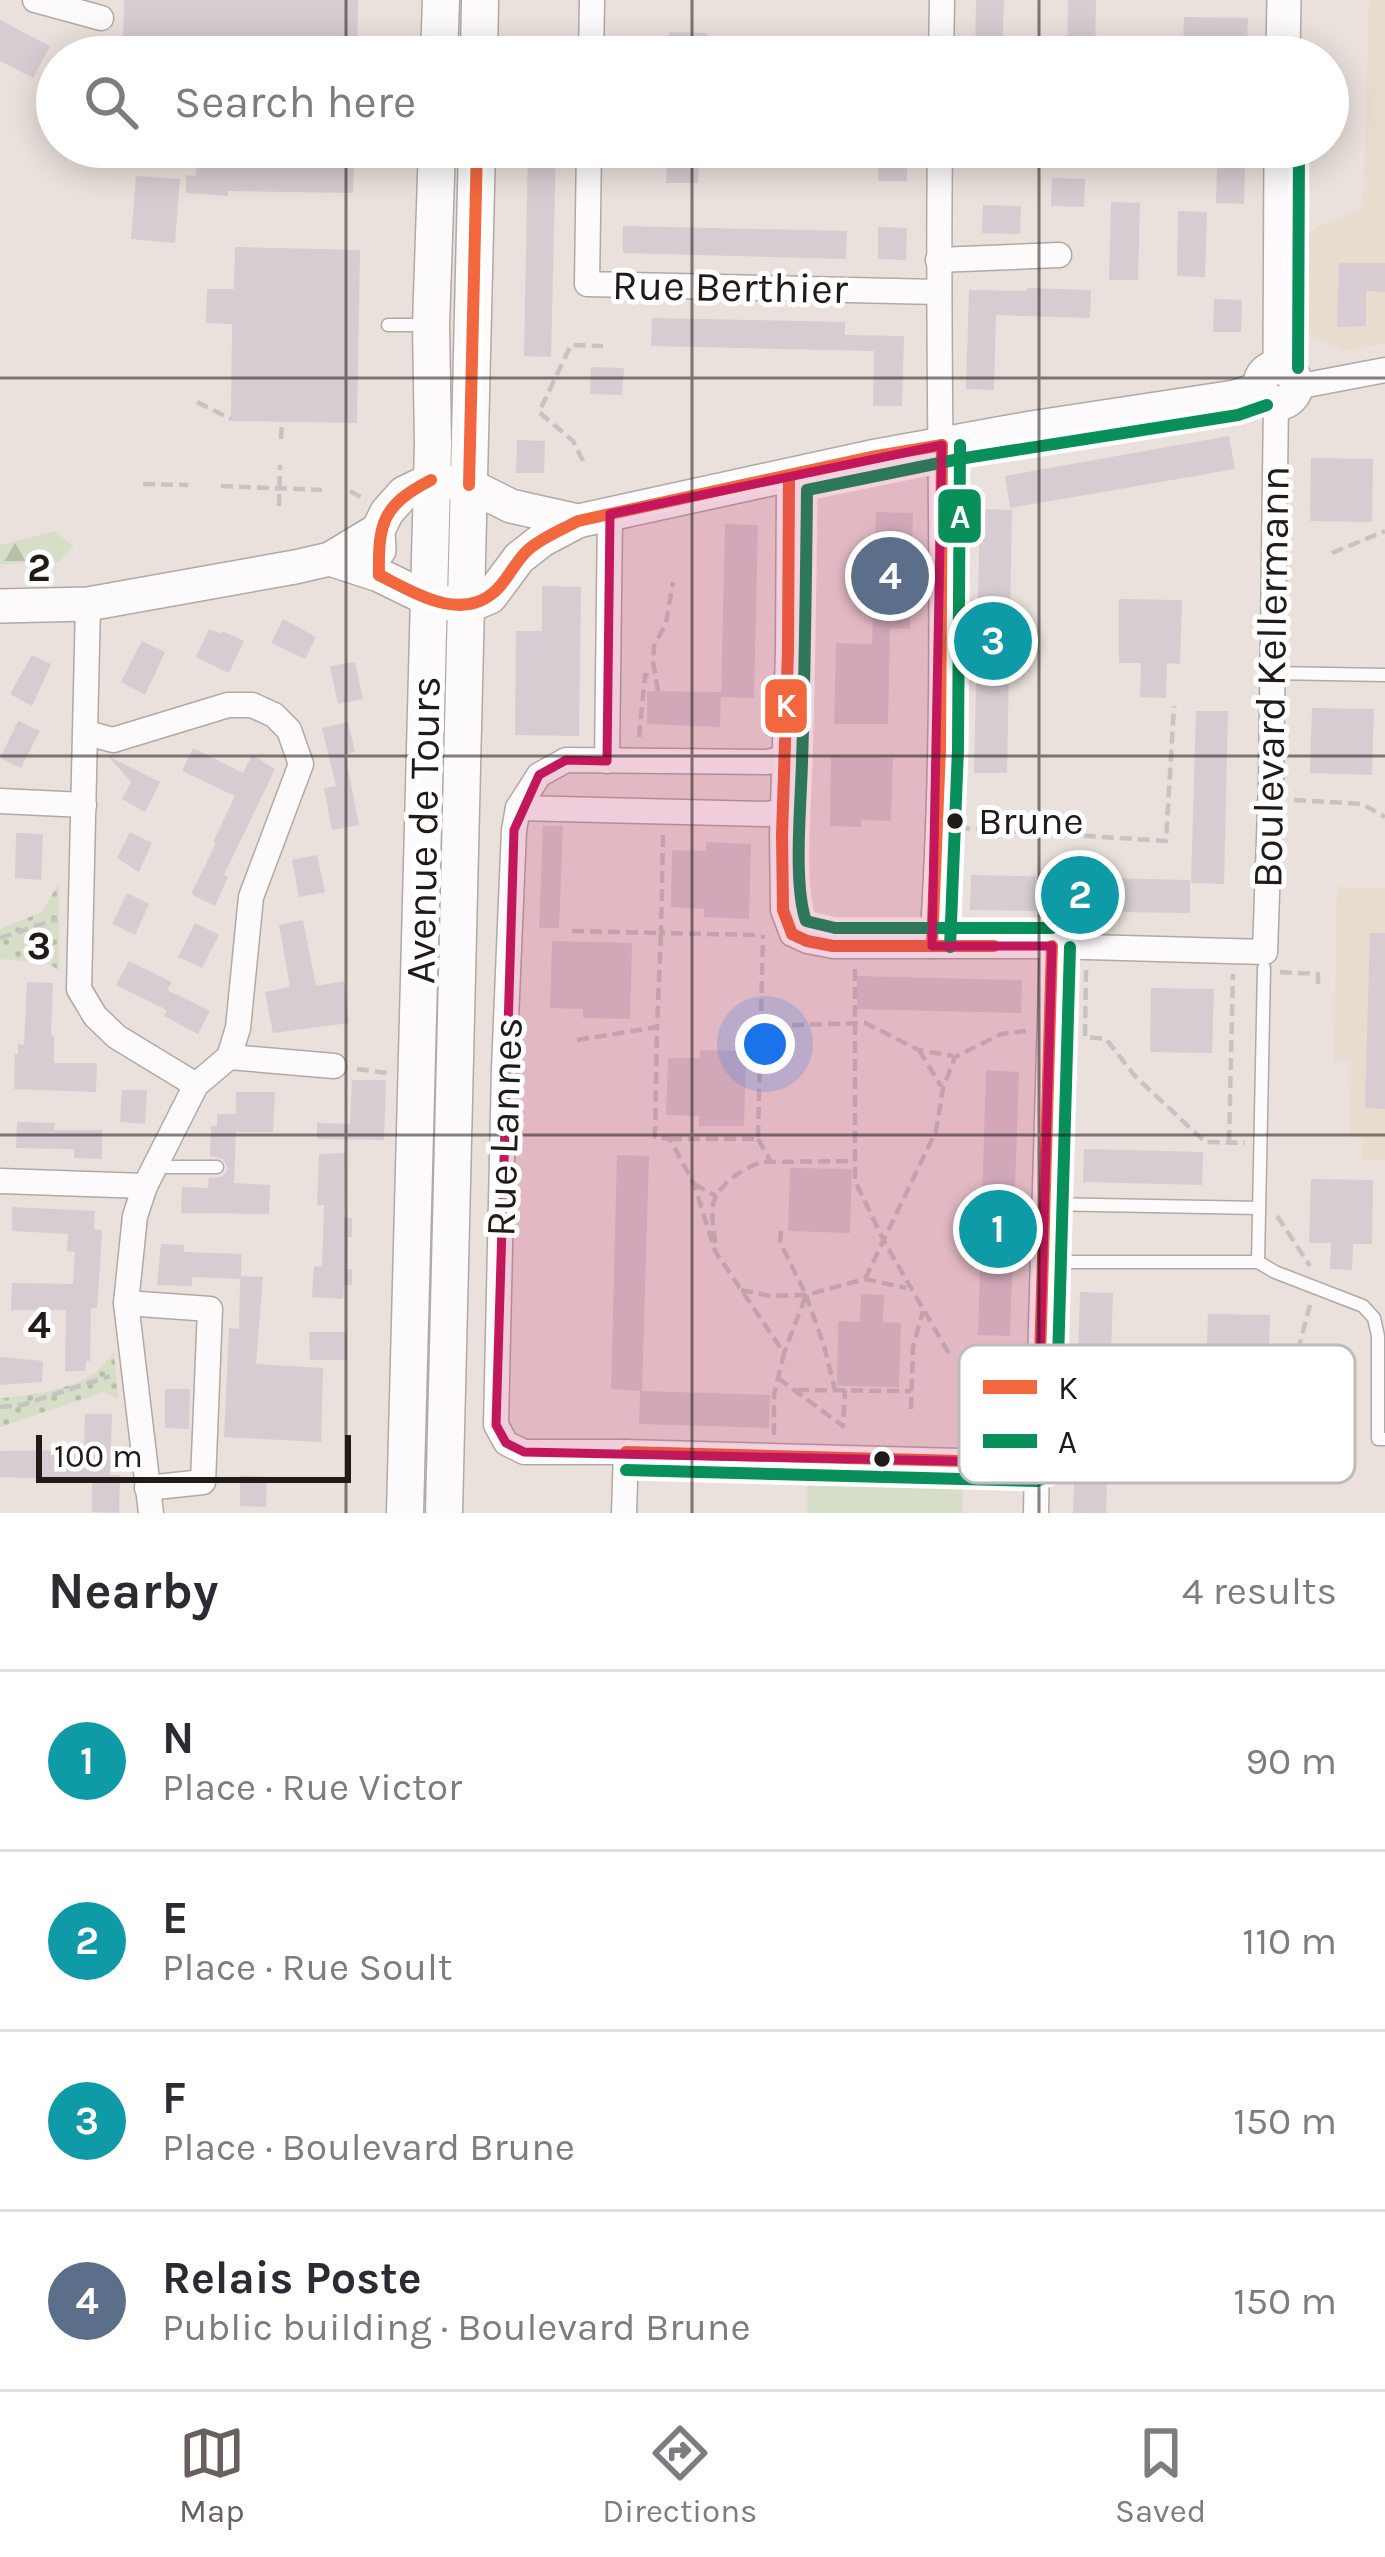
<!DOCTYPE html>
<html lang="en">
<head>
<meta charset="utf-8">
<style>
  :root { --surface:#fff; --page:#f2f2f3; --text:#2b2b33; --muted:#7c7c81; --line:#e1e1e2; --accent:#67605d }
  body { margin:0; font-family:Karla,sans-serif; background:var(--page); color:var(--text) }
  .scale { position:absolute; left:36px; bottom:30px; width:315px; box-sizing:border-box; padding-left:12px; border:6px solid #211b18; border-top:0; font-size:33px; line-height:42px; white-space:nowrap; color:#211b18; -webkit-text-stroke:9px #fff; paint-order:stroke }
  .you { position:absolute; left:765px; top:1044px; width:42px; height:42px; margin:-30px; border:9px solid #fff; border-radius:50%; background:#1a73e8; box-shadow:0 0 0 18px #1a73e833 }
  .badge { display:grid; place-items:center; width:78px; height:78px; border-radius:50%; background:var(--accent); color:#fff; font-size:39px; font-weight:700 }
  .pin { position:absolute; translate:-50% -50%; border:6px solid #fff; box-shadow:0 3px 12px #0006 }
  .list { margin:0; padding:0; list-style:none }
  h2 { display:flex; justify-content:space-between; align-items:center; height:156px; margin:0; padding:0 48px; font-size:51px }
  h2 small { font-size:39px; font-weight:400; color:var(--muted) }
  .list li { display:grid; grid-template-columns:78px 1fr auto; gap:36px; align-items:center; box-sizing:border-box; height:180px; padding:0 48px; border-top:3px solid var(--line) }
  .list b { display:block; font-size:45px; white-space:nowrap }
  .list p { margin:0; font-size:39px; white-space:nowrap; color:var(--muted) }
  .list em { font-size:39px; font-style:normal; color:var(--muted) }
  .icon { flex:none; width:66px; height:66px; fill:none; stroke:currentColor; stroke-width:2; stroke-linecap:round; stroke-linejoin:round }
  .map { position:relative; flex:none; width:1385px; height:1513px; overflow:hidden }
  .search { position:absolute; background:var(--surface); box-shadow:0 6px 30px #0003; left:36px; right:36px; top:36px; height:132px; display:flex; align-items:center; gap:30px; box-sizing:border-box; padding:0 42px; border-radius:66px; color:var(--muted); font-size:45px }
  .sheet { height:876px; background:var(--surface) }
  nav { display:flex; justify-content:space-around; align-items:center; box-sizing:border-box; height:168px; border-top:3px solid var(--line); background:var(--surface); font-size:33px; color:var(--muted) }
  nav a { display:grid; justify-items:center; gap:6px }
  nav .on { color:var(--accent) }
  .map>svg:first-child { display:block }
</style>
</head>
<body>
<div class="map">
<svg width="1385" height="1513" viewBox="0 0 1385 1513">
  <defs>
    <pattern id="forest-firs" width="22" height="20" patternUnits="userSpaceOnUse" patternTransform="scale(3)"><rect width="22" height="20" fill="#d6dec7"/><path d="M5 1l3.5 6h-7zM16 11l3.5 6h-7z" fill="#b7beaa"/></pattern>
    <pattern id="park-dots" width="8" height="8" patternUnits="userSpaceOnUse" patternTransform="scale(3)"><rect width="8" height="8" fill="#d6dec7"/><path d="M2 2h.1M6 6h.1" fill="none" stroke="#b7beaa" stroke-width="1.8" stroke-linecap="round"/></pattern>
  </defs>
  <rect width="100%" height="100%" fill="#eae1dc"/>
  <g fill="#e7dcce">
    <polygon points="1369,0 1385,0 1385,343 1348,351 1309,336 1309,234 1314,229 1363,207"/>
    <polygon points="1337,887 1385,888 1385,1160 1362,1161 1362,1138 1350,1137 1351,1061 1334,1060"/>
  </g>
  <polygon fill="url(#forest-firs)" points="55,531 73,546 59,562 0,564 0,545"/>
  <g fill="url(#park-dots)">
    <polygon points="59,883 59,971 50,964 0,959 0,929 42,912"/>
    <path d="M114 1352 118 1399 104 1392 0 1427V1398C26 1397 73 1389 94 1373 102 1368 108 1359 114 1352Z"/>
  </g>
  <polygon fill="#d6dec7" points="807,1472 963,1475 962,1513 807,1513"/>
  <g fill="#d6ccd1">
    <polygon points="124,0 358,0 357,57 193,57 193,47 123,45"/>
    <polygon points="976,0 1004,0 1002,57 975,57"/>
    <polygon points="1068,0 1096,0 1095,57 1067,57"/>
    <polygon points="1184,17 1248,18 1247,46 1183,45"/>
    <polygon points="0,20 50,46 33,78 0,61"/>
    <polygon points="669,32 707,33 706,57 668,57"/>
    <polygon points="197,147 355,147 353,193 228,191 228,196 186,193 186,175 196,176"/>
    <polygon points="528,147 556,147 551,357 524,356"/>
    <rect x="878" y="153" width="29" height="28"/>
    <polygon points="667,157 699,157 698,183 666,183"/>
    <polygon points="1217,165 1245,166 1244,204 1216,203"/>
    <polygon points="136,176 180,179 175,243 131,239"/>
    <polygon points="1052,178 1085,179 1084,207 1051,206"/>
    <polygon points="1111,202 1140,203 1138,280 1109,280"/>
    <polygon points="983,205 1021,206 1020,234 982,233"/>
    <polygon points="1178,211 1207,212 1205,277 1177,276"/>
    <polygon points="623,226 847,231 846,259 623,253"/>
    <polygon points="878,227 907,228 906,260 878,259"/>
    <polygon points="235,247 360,250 357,423 231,421 232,324 206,323 207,289 234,289"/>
    <polygon points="1339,263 1385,263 1385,292 1366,291 1366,326 1337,327"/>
    <polygon points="1027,288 1091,290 1090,318 996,315 994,390 966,389 969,290 1027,291"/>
    <polygon points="1214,299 1242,300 1241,332 1213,332"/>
    <polygon points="652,318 845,322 845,335 904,336 902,406 873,406 874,351 651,346"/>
    <polygon points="591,367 624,368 622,395 590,394"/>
    <polygon points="1229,436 1235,469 1010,508 1005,476"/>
    <polygon points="517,440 545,441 544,473 516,473"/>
    <polygon points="1311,458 1373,459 1372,522 1310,521"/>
    <polygon points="980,509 1012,510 1007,773 974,773"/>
    <polygon points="876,512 913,513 910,629 890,628 888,724 834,724 836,643 872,644"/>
    <polygon points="725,524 758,525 754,698 721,697"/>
    <polygon points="542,586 581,587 579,736 515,735 516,631 542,631"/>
    <polygon points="1119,599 1182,600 1180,664 1167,663 1166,698 1140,697 1141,663 1119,663"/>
    <polygon points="283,619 316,637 305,659 271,643"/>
    <polygon points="209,629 221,634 222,631 244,641 229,673 196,657"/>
    <polygon points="142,641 165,652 145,695 121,682"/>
    <polygon points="32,655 51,664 32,706 10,694"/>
    <polygon points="355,662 363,699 338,704 330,666"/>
    <polygon points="647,691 721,692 720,727 647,724"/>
    <polygon points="1312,708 1374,709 1372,775 1310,773"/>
    <polygon points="1196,711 1228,711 1224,884 1191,883"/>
    <polygon points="18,721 40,731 21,768 0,758"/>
    <polygon points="348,722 355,752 345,754 359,825 332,830 324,788 336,786 322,728"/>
    <polygon points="193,748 243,773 252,755 275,769 224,875 228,877 215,906 191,894 216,843 213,842 235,796 182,771"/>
    <polygon points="108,756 160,782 145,812 122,799 131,782"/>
    <polygon points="831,756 893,758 891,821 861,820 861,827 830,826"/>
    <polygon points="543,826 563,826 559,928 539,928"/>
    <polygon points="130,832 152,843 139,872 117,858"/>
    <polygon points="16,833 43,834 41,880 15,878"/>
    <polygon points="706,842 751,844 749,919 704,917 704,909 671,907 672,850 706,851"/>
    <polygon points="317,855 325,892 299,897 292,860"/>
    <polygon points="971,875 1190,880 1190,913 970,910"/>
    <polygon points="127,893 149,904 135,935 112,924"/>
    <polygon points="303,920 316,986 344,981 349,1023 273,1033 265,992 290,987 279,925"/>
    <polygon points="195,923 219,935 202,968 178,957"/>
    <polygon points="1370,933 1385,933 1385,1109 1365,1108"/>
    <polygon points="552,941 632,943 630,1019 583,1018 583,1009 550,1008"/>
    <polygon points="129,961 172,982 167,990 210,1011 198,1034 164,1016 167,1010 116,985"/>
    <polygon points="857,976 1022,980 1021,1013 857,1009"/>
    <polygon points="27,982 53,983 51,1035 54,1036 54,1063 97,1063 96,1092 14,1089 15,1054 18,1054 18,1044 24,1045"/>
    <polygon points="1151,988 1214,989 1212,1053 1150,1052"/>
    <polygon points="700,1050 746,1051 744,1126 699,1126 699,1116 666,1115 668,1058 700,1058"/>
    <polygon points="986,1070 1019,1072 1010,1336 978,1335"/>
    <polygon points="352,1080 386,1080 384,1140 317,1139 317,1123 350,1124"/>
    <polygon points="122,1090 147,1090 145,1124 120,1122"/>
    <polygon points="236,1092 275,1092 273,1132 236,1132 234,1183 270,1185 269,1214 181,1213 182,1187 208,1188 209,1178 221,1177 227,1171 227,1166 223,1159 210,1156 211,1126 217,1126 217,1114 236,1114"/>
    <polygon points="17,1122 55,1123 54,1130 102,1130 102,1159 74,1158 74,1149 16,1148"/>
    <polygon points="1084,1149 1203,1152 1202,1185 1083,1182"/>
    <polygon points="345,1153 344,1218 352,1218 352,1237 348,1237 347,1269 352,1269 352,1285 344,1285 343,1299 312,1297 314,1266 322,1267 324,1205 317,1205 319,1154"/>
    <polygon points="617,1155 649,1156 642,1391 770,1395 769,1428 639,1424 640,1391 611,1389"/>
    <polygon points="790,1168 852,1169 850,1233 788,1231"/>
    <polygon points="1311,1179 1373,1180 1372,1244 1353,1244 1352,1270 1330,1269 1331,1243 1309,1243"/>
    <polygon points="12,1207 95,1211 94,1229 102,1230 101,1252 97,1308 91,1308 90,1361 86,1361 85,1371 65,1371 66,1310 11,1310 12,1283 73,1284 75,1252 67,1251 68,1234 12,1231"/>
    <polygon points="161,1244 184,1245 184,1252 241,1254 241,1276 263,1277 256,1364 323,1368 321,1442 224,1437 229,1328 239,1329 240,1279 192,1277 192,1286 157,1285"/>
    <polygon points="1080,1292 1113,1293 1106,1513 1073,1513"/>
    <polygon points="861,1294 884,1295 883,1322 901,1323 899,1387 837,1386 838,1321 860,1322"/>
    <polygon points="1208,1314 1270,1315 1268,1380 1206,1379"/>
    <polygon points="309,1332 347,1332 347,1360 310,1360"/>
    <polygon points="0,1357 43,1361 42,1382 0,1385"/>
    <polygon points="165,1389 190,1389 189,1429 165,1428"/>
    <polygon points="85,1414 112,1414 110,1475 120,1475 119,1513 92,1512 92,1480 0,1477 0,1451 84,1450"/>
    <polygon points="240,1475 267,1477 266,1507 240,1506"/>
  </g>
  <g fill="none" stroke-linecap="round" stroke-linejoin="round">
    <g stroke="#b0a9a5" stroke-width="15">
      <g id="lane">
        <polyline points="388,325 424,325"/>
        <polyline points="1272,673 1385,675"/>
        <polyline points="155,1167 217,1167"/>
        <polyline points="1044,1204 1259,1208"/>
        <polyline points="1044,1262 1258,1262 1275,1272 1363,1306 1374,1318 1378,1336 1378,1439 1385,1439"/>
        <polyline points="1258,1262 1264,968"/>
      </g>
    </g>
    <g stroke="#b0a9a5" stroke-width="27">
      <g id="street">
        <polyline points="35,0 101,18"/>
        <polyline points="591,57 592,0"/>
        <polyline points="941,57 942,0"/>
        <polyline points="589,147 587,284 938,292"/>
        <polyline points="938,260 1059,255"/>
        <polyline points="1296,387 1385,370"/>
        <polyline points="789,476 788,651 782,835 783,910 792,934 807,941 833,946 1052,946 1265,952 1271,782 1276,403"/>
        <polyline points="88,604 79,989 95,1016 117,1037 196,1085"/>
        <polyline points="87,733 113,740 228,705 252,705 274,715 289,730 301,764 251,897 238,1028 229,1057 196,1085 145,1186 135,1216 126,1303 151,1513"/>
        <polyline points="785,758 767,762 566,760 539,775 518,808 514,830 504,1068 496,1425 506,1443 524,1452 626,1452 1037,1463 1052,946"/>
        <polyline points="607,761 610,514"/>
        <polyline points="0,801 84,805"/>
        <polyline points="518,808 766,814 782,812"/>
        <path d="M932 946C950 680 936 413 940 147"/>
        <polyline points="229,1057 334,1066"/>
        <polyline points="0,1181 145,1186"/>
        <polyline points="126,1303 210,1309 203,1482 147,1488"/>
        <polyline points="624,1513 626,1452"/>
        <polyline points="1036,1513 1037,1463"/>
      </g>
    </g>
    <g stroke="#b0a9a5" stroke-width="36">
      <g id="secondary">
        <polyline points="1283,57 1284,0"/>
        <circle cx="1278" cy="385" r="18"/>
        <polyline points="1280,368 1281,147"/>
        <polyline points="379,550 378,530 387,512 404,493 431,480 469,485 511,506 578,521"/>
        <polyline points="330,559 379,575 428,599 466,607 490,597 519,558 542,540 578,521 871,457 1031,428 1235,397 1261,388"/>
        <polyline points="0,606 88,604 295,567 330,559 378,530"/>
      </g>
    </g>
    <g stroke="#b0a9a5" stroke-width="39">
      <g id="primary">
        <polyline points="439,57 441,0"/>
        <polyline points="479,57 480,0"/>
        <polyline points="405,1513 433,444 431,325 437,147"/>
        <polyline points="444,1513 477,147"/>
      </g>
    </g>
    <g stroke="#c6c4c2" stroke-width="4.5" stroke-dasharray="12 6" stroke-linecap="butt">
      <polyline points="197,402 231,419"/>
      <polyline points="281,439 282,422"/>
      <polyline points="583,461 573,441 539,412 571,345 603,346"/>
      <polyline points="143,484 188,485"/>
      <polyline points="221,486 322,490"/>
      <polyline points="350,491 366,500"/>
      <polyline points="279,506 280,465"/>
      <polyline points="1332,553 1385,531"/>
      <polyline points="658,691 653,662 654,646 666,623 673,582"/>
      <polyline points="639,737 645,675 655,676"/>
      <polyline points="1294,800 1362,804 1385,817"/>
      <polyline points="958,828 1166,841 1174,706"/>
      <polyline points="663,835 661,933 761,935"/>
      <polyline points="572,931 661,933 657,1027"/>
      <polyline points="0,938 57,919"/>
      <polyline points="855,969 855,1181 885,1243 951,1357"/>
      <polyline points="1086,970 1085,1037 1106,1039 1134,1075 1205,1142 1245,1143"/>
      <polyline points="1280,972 1318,974 1318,984"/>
      <polyline points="792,1025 865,1023 919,1050 953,1056"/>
      <polyline points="577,1040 657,1027 655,1137 670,1139 694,1184 715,1251 784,1353 774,1395 774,1435"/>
      <polyline points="919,1050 941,1086"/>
      <polyline points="357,1069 387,1073"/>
      <polyline points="670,1139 758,1139 763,935"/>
      <polyline points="758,1139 770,1160"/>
      <polyline points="1229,1142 1233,974"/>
      <polyline points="694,1184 716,1196"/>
      <polyline points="1277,1216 1310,1266"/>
      <polyline points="781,1231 780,1242 806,1295 784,1353"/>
      <path d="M715 1243C714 1231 710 1212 714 1201 721 1182 744 1168 762 1162L855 1161"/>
      <polyline points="865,1279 936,1131 943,1088 955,1057 1001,1034 1026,1031"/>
      <polyline points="741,1290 771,1296 806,1295 865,1279 906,1288"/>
      <polyline points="806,1295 824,1346 835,1390"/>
      <polyline points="778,1378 843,1426 845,1390"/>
      <polyline points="797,1390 911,1391"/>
      <polyline points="1284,1403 1310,1305"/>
      <polyline points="0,1407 22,1405 110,1376"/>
      <polyline points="911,1409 913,1347 923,1311"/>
    </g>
    <use href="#lane" stroke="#fcfafa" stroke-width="12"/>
    <use href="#street" stroke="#fcfafa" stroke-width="24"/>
    <use href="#secondary" stroke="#fcfafa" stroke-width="33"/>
    <use href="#primary" stroke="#fcfafa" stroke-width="36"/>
    <g stroke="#fff" stroke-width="21">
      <g id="bus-1">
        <polyline points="789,476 788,651 782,835 783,910 792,934"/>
        <polyline points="469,485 477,147"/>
        <path d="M379 575C412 591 458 622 493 593 508 581 514 562 529 549 543 537 561 530 578 521L871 457 942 445"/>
        <path d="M379 575C378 522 383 505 431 480"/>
        <polyline points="792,934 807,941 833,946 994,946"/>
        <polyline points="932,946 940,749 942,445"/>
        <polyline points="626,1452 1037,1463 1052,946"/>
      </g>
    </g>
    <g stroke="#fff" stroke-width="21">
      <g id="bus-2">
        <polyline points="1298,368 1299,147"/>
        <path d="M1052 928H835L806 921C793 885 801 803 802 762 805 672 806 581 807 490L959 459 1238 415 1267 405"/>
        <polyline points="950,947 958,749 960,445"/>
        <polyline points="626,1470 1037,1481 1051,1475 1055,1464 1070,947"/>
      </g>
    </g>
    <use href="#bus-1" stroke="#f2673d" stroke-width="12"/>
    <use href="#bus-2" stroke="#098f5a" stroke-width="12"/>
  </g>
  <path fill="#c2185b" fill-opacity="0.2" stroke="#c2185b" stroke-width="9" stroke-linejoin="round" d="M942 445 932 946H1052L1037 1463 524 1452 506 1443 496 1425 514 830 539 775 566 760 607 761 610 514Z"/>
  <path fill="none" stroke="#211b18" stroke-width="3" stroke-opacity="0.55" d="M346 0V57M692 0V57M1039 0V57M346 147V1513M692 147V1513M1039 147V1513M0 378H1385M0 756H1385M0 1135H1385"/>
  <g fill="#211b18" stroke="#fff" stroke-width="4.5">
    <circle cx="955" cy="821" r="10"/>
    <circle cx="882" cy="1459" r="10"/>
  </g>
  <g text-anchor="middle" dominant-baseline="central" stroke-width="10" stroke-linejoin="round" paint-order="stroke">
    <g font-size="39" fill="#211b18" stroke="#fff" text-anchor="start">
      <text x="978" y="821">Brune</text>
    </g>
    <g font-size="42" fill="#211b18" stroke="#fff">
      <text transform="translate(730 287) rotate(1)">Rue Berthier</text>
      <text transform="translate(1271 677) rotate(-89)">Boulevard Kellermann</text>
      <text transform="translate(423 830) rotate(-89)">Avenue de Tours</text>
      <text transform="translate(504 1127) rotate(-88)">Rue Lannes</text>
    </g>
  </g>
  <rect x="959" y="1345" width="396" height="138" rx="18" fill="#fff" stroke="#bcbbba" stroke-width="3"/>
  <rect x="983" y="1380" width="54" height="14" fill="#f2673d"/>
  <rect x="983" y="1434" width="54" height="14" fill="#098f5a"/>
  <g font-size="33" fill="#211b18">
    <text x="1058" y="1399">K</text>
    <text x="1058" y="1453">A</text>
  </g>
  <g font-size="39" text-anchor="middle" font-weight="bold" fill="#211b18" stroke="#fff" stroke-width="10" stroke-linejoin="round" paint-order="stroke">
    <text x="39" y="581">2</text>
    <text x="39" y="959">3</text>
    <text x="39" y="1338">4</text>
  </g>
  <g stroke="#fff" stroke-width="4.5">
    <rect x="936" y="487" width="47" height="58" rx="12" fill="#098f5a"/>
    <rect x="763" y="677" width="46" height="58" rx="12" fill="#f2673d"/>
  </g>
  <g font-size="33" text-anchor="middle" font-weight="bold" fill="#fff">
    <text x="960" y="528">A</text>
    <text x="786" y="717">K</text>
  </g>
</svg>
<div class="scale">100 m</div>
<div class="you"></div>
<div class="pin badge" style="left:998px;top:1229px;background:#0f9aa8">1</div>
<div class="pin badge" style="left:1080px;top:895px;background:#0f9aa8">2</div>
<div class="pin badge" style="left:993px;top:641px;background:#0f9aa8">3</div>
<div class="pin badge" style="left:890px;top:576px;background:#5c6f8a">4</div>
<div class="search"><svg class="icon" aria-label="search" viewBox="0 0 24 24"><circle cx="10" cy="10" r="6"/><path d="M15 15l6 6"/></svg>Search here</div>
</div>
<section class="sheet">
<h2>Nearby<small>4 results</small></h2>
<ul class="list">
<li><span class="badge" style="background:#0f9aa8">1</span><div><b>N</b><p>Place · Rue Victor</p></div><em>90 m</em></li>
<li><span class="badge" style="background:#0f9aa8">2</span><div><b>E</b><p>Place · Rue Soult</p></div><em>110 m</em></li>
<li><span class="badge" style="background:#0f9aa8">3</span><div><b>F</b><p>Place · Boulevard Brune</p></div><em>150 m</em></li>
<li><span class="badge" style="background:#5c6f8a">4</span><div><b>Relais Poste</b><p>Public building · Boulevard Brune</p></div><em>150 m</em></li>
</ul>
</section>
<nav>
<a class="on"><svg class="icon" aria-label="map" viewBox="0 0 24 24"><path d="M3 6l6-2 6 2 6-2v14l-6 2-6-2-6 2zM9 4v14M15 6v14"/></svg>Map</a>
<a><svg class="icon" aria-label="directions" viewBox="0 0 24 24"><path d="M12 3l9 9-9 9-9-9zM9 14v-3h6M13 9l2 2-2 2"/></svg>Directions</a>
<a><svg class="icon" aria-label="saved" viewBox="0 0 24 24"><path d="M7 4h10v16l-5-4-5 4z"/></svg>Saved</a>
</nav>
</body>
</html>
